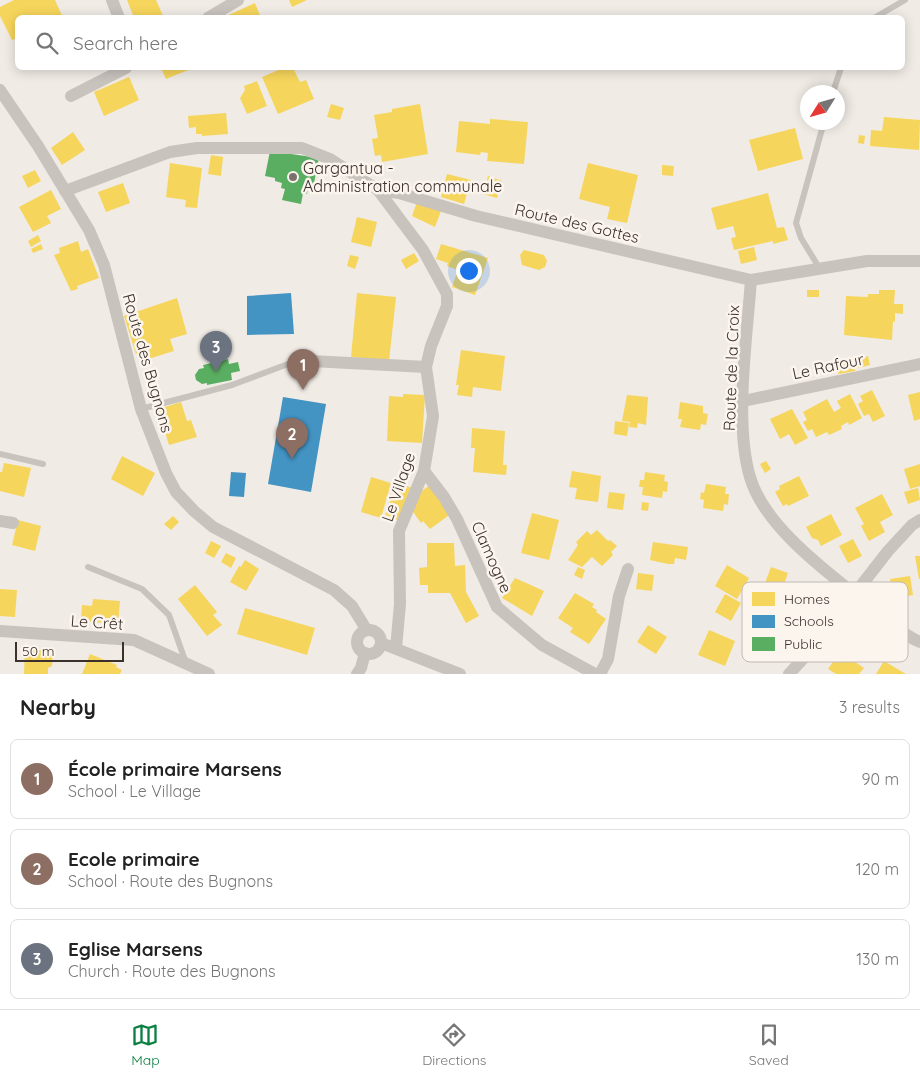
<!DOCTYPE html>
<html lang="en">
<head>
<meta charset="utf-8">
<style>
  :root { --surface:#fff; --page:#f2f2f2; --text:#222; --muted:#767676; --line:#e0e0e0; --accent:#0b8043 }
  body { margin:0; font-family:Quicksand,sans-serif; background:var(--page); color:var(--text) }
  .compass { position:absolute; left:800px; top:85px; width:45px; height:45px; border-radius:50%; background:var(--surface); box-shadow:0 2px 12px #0003; rotate:233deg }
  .scale { position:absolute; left:15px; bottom:12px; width:109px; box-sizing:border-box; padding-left:5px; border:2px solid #3b302b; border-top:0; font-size:14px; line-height:18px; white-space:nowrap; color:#3b302b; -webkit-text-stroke:4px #fbf5ee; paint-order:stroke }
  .you { position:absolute; left:468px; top:270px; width:18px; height:18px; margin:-12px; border:4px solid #fff; border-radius:50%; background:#1a73e8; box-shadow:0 0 0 8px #1a73e833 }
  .badge { display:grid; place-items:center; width:32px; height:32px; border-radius:50%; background:var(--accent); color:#fff; font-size:16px; font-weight:700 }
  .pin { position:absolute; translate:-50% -41px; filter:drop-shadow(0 1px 2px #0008) }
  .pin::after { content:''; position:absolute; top:26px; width:18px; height:15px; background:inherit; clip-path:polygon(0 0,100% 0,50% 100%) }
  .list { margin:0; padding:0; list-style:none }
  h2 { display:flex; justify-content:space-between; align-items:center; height:65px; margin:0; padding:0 20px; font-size:21px }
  h2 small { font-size:16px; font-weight:400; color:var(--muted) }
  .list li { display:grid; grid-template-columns:32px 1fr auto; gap:15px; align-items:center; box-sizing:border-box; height:80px; margin:0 10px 10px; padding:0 10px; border:1px solid var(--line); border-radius:8px }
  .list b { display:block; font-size:19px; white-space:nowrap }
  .list p { margin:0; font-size:16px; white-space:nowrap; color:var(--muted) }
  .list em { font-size:16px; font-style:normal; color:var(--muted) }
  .icon { flex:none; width:28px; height:28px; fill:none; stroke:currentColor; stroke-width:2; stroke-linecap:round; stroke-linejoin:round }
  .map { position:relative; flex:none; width:920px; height:674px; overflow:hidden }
  .search { position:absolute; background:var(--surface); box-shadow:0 2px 12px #0003; left:15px; right:15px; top:15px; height:55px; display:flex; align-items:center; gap:12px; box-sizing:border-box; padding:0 18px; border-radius:8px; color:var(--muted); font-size:19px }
  .sheet { height:335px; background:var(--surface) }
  nav { display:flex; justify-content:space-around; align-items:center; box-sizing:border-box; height:70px; border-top:1px solid var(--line); background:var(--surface); font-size:14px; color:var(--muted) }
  nav a { display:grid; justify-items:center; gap:2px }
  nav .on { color:var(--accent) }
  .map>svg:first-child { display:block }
</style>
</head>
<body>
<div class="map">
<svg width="920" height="674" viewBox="0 0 920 674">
  <rect width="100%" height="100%" fill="#f0ebe5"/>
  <g fill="#f6d55c">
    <polygon points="14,0 55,0 63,18 18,18 18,38 12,40 0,16 0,7"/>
    <polygon points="127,0 156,0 164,18 134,18"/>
    <polygon points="289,0 307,0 292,7"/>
    <polygon points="255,3 261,18 222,18"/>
    <polygon points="161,68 193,68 166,79"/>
    <polygon points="283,68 293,68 300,82 306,80 314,99 278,114 262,77"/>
    <polygon points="129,77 139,100 104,116 94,92"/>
    <polygon points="257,81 267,106 247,114 240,98 245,90 244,86"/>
    <polygon points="331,104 344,108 340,120 327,117"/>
    <polygon points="420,104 428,154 382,162 381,155 375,156 372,139 378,138 374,115 392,112 392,109"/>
    <polygon points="226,113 228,134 202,136 202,134 196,134 196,127 189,128 188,116"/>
    <polygon points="884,117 920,120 919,150 870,146 871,130 882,131"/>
    <polygon points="490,119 528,122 524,164 487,161 488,153 481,152 480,155 456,152 459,121 490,124"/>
    <polygon points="795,128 803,159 758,171 749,140"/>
    <polygon points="73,132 85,150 62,165 51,148"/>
    <polygon points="859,135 865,136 864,144 858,143"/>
    <polygon points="211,155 223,157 221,176 208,174"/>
    <polygon points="170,163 202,168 197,208 185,207 186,200 166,197"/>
    <polygon points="588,163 638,175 627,223 607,219 610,207 579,199"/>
    <polygon points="662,165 674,166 673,176 662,175"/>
    <polygon points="35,170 41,181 28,188 22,176"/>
    <polygon points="447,174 471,180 464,204 441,197"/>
    <polygon points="488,176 502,181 497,198 483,194"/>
    <polygon points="123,183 130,203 106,212 98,192"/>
    <polygon points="51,190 61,209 47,216 51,223 33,232 19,207"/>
    <polygon points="768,193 777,228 784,227 788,240 773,244 773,241 734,250 731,238 736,237 733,226 717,230 711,208"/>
    <polygon points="417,202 441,211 435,227 412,216"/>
    <polygon points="357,217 377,222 371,247 351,242"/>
    <polygon points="38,235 41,241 31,247 28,241"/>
    <polygon points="78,241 81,252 88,249 99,278 77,286 78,289 71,291 54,255 60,253 59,248"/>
    <polygon points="41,244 43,249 33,253 31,249"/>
    <polygon points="441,244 488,258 475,295 452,287 458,270 447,266 448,263 436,259"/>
    <polygon points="754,247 757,260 741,264 738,251"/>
    <polygon points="524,250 544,255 547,261 545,267 539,270 522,265 520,255"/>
    <polygon points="414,253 419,261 406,269 401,260"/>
    <polygon points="350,255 359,257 355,269 347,266"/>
    <rect x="807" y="290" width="12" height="7"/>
    <polygon points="879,290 895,290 894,304 903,304 903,314 895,313 895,322 893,321 892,340 844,335 846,296 868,297 868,294 879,294"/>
    <polygon points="357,293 396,297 389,361 351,357"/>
    <polygon points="177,298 187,334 170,339 174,351 145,360 143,352 136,354 124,316"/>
    <polygon points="461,350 505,356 501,391 473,387 472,397 457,395 459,385 456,385"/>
    <polygon points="868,356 870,365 858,368 856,359"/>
    <polygon points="854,360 855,371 838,374 838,362"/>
    <polygon points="872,390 885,416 873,422 869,414 864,416 858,404 863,401 860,396"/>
    <polygon points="920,392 920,419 914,421 908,395"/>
    <polygon points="403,394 425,395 422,443 387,441 389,396 403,397"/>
    <polygon points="850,394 862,418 849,425 848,422 841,426 842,429 829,435 827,432 816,437 812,429 808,431 803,422 807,420 803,412 827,399 834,412 841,408 837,401"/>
    <polygon points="627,395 648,397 646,425 638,423 637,428 629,427 630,422 622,421"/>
    <polygon points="181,402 187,421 191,420 197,437 169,445 158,409"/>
    <polygon points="680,402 703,406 703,413 708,414 706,425 701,424 700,430 680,427 682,419 678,419"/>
    <polygon points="792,409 808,438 795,445 789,434 780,439 770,419"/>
    <polygon points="615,421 629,423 627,436 614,434"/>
    <polygon points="472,428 505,431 503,465 507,465 506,475 473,472 475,448 471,448"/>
    <polygon points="122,456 155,473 143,496 111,479"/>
    <polygon points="766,461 771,469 765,473 760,464"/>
    <polygon points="4,463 31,468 24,497 0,491 0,472 2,472"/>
    <polygon points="920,464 920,486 910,489 904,469"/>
    <polygon points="572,471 601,476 598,502 575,499 577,488 569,487"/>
    <polygon points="645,472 665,475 664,481 668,482 667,492 663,491 662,498 642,495 643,487 639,487 640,480 644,480"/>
    <polygon points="799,476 809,496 788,506 787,504 783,506 775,492 780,489 779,486"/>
    <polygon points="371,477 391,483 381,518 361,512"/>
    <polygon points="397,482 412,488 400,521 385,516"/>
    <polygon points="431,484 452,513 430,529 423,521 421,523 411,509 418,494"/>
    <polygon points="706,484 726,487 725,494 729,494 728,505 724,504 723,511 703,508 704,500 700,499 701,492 704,493"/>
    <polygon points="918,488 920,500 908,504 904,492"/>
    <polygon points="609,492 625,494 623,510 607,508"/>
    <polygon points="882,494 893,515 880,522 885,532 869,541 861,526 864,524 855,508"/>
    <polygon points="642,502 649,503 648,511 641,510"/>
    <polygon points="532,513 559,520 549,560 521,553"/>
    <polygon points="831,514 842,535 821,546 818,540 812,538 806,527"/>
    <polygon points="173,516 179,522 171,530 164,524"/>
    <polygon points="18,520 41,526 35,551 12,545"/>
    <polygon points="597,530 608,541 610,540 617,546 611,552 613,555 602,566 592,557 582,567 568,560 578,545 576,542 587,531 591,535"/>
    <polygon points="853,539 862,556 848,563 839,546"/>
    <polygon points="211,541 221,546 214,558 205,553"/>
    <polygon points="653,542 688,547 686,560 675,558 674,564 668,564 650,560"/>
    <polygon points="427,543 454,543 455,566 465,565 466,592 479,616 466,623 450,593 428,593 428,585 420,585 419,568 427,567"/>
    <polygon points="226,553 236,558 231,568 221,562"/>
    <polygon points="915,556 920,556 920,579 919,579"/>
    <polygon points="245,560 259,569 246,591 230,582 239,566 241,567"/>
    <polygon points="727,565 749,578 737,599 715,586"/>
    <polygon points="578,567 585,570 582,579 574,575"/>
    <polygon points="771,567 788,573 774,613 756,607"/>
    <polygon points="638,573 654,575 652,591 636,589"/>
    <polygon points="910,576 913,595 893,599 890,579"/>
    <polygon points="515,578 544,591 532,616 502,598"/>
    <polygon points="195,585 217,612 213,615 222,625 207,636 178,599"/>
    <polygon points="0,589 17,590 15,617 0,616"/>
    <polygon points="575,593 594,604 592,607 597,610 596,612 606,619 589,644 570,632 573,628 558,618"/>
    <polygon points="725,594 741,603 731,621 715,612"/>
    <polygon points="93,599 120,601 118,624 81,621 82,605 92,606"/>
    <polygon points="245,608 315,628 307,655 237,634"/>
    <polygon points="648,625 667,637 656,654 637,642"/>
    <polygon points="709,630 735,641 725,666 698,655"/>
    <polygon points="25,649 53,651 52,666 48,668 48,674 24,674"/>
    <polygon points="840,652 864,668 859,674 836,674 828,669"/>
    <polygon points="90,654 117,665 116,667 122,670 120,674 82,674"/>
    <polygon points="884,661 906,674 876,674"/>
  </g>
  <g fill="#4393c3">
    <polygon points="291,293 294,334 247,335 247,296"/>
    <polygon points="283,397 326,404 311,492 268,484"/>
    <polygon points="231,472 246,473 244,497 229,496"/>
  </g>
  <g fill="#5aae61">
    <polygon points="270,151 319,158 313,188 308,187 307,194 303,193 301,204 282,200 285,189 281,188 282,183 275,181 275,178 265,176"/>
    <polygon points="228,359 229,364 238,362 240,371 231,373 232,380 207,385 207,383 202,384 196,380 195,375 199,369 204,368 203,365"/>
  </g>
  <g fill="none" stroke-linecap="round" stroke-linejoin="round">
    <g stroke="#c9c3be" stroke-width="6">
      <polyline points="874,18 905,0"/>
      <polyline points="833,92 841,68"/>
      <polyline points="820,269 801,238 796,223 824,122"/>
      <polyline points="141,409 232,385 296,361 311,361"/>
      <polyline points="0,454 43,464"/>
      <polyline points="88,567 142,589 169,615 186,663"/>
    </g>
    <g stroke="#c9c3be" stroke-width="12">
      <polyline points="112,0 119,18"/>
      <polyline points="208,18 238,0"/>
      <polyline points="0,90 38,146 89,230 104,265 141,409 166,473 176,492 194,511 213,527 334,590 352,606 366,629"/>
      <polyline points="71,96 126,68"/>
      <polyline points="378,190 423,250 447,294 447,306 431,346 426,367 433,416 424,471 399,531 400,604 396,648"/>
      <polyline points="65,191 170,152 197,148 302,148 330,159 378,190 399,193 476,216 751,280 867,261 920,261"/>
      <path d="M751 280C747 337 734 423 750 477 762 520 813 561 847 588 865 602 900 634 920 642"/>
      <polyline points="311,361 426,367"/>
      <polyline points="743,401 920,364"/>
      <polyline points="424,471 444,497 457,519 497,607 542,645 595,674"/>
      <polyline points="0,521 13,523"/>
      <circle cx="369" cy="642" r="12"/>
      <polyline points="0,631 134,640 209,674"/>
      <polyline points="381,643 460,674"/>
      <polyline points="357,674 361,668 365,653"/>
      <polyline points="600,674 608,659 619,596 628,569"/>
      <polyline points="789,674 811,650 888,551 912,525 920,520"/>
    </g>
  </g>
  <circle fill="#7a716c" stroke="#fbf5ee" stroke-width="2" cx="293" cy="177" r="5"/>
  <g text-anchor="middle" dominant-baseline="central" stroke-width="5" stroke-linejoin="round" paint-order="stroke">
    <g font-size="16" fill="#3b302b" stroke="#fbf5ee" text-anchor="start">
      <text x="303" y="168">Gargantua -<tspan x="303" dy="18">Administration communale</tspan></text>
    </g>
    <g font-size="16" fill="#3b302b" stroke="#fbf5ee">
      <text transform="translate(577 223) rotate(13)">Route des Gottes</text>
      <text transform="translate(148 363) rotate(74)">Route des Bugnons</text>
      <text transform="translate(828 366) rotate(-12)">Le Rafour</text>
      <text transform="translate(731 368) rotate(-88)">Route de la Croix</text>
      <text transform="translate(398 487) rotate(-71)">Le Village</text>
      <text transform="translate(492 557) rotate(66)">Clamogne</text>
      <text transform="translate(97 622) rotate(4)">Le Crêt</text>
    </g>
  </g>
  <rect x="742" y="582" width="166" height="80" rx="8" fill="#fbf5ee" stroke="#c1bab4" stroke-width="1"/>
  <rect x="752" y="592" width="23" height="14" fill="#f6d55c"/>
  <rect x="752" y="615" width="23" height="13" fill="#4393c3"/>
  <rect x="752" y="637" width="23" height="14" fill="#5aae61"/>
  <g font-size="14" fill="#3b302b">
    <text x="784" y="604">Homes</text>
    <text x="784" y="626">Schools</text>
    <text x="784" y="649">Public</text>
  </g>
</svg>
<svg class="compass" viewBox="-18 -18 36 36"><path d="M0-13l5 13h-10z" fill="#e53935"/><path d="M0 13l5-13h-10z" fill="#767676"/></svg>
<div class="scale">50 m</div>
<div class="you"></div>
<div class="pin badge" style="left:303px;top:390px;background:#8d6e63">1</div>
<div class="pin badge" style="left:292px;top:459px;background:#8d6e63">2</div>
<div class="pin badge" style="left:216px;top:372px;background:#6b7280">3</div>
<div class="search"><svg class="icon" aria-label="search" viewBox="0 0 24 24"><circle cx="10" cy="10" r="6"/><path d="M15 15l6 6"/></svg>Search here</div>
</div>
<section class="sheet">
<h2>Nearby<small>3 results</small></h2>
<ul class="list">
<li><span class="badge" style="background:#8d6e63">1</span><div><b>École primaire Marsens</b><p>School · Le Village</p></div><em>90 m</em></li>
<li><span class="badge" style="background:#8d6e63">2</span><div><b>Ecole primaire</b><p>School · Route des Bugnons</p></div><em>120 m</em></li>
<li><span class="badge" style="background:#6b7280">3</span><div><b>Eglise Marsens</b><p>Church · Route des Bugnons</p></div><em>130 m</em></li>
</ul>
</section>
<nav>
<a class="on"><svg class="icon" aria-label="map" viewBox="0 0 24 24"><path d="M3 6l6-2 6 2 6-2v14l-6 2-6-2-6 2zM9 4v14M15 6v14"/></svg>Map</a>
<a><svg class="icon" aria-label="directions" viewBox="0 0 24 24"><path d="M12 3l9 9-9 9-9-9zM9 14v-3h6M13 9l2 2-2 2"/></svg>Directions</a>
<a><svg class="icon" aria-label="saved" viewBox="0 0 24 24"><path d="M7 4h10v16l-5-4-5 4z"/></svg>Saved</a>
</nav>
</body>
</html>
